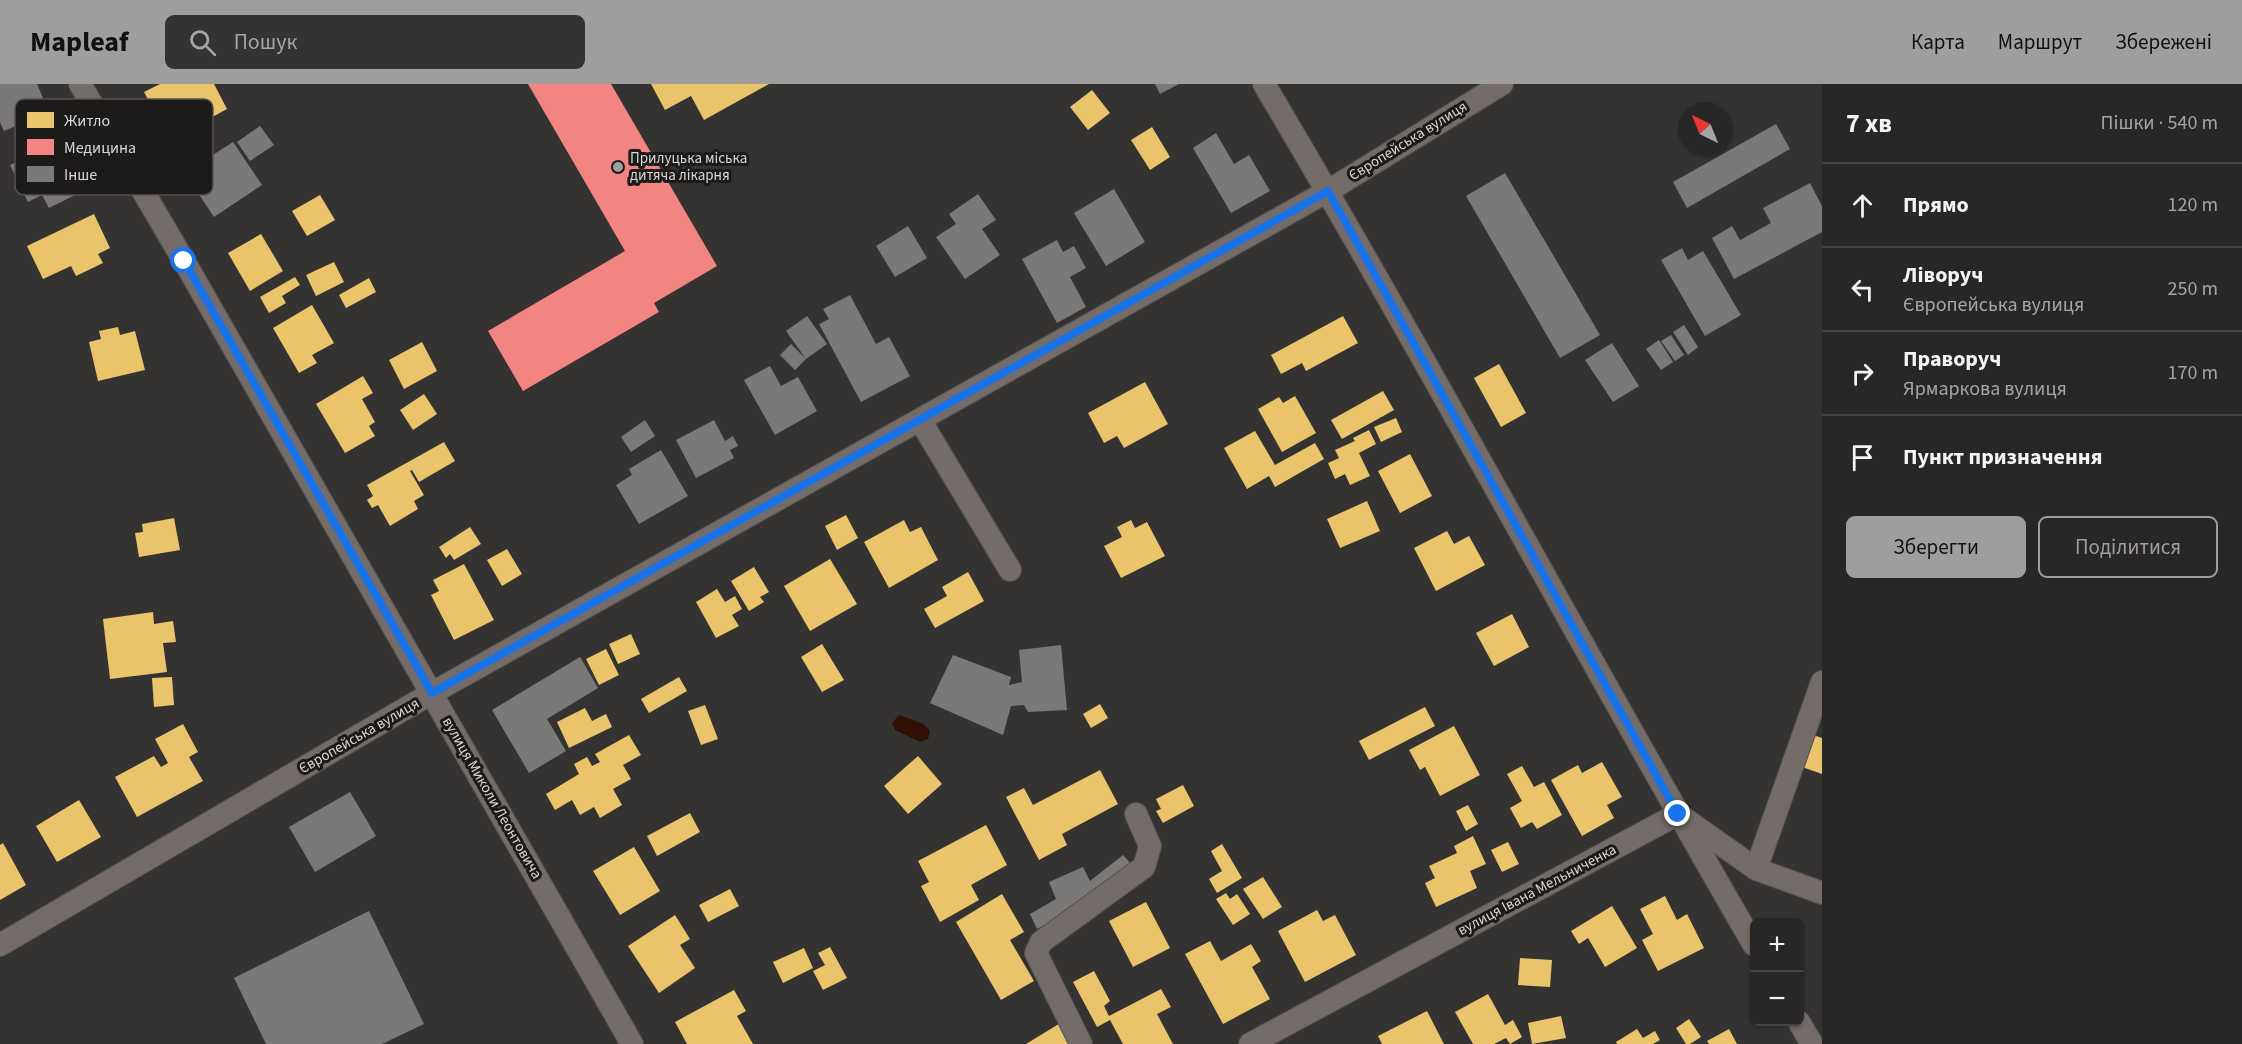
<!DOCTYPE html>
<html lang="uk">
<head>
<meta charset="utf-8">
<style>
  :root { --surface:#282626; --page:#343232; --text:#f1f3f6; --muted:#a5a5a7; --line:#444343; --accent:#a09e9d }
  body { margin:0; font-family:"Source Sans 3",sans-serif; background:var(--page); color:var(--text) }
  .controls { position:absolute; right:18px; bottom:18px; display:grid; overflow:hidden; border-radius:9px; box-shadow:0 2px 4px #0004 }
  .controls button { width:54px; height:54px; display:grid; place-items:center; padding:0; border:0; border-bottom:2px solid var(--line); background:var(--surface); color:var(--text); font:30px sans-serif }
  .compass { position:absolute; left:1678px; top:18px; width:54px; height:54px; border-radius:50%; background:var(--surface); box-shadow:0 2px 4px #0004; rotate:317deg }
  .stop { position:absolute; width:18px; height:18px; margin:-14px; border:4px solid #1a73e8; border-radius:50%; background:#fff }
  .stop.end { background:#1a73e8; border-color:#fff; box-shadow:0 2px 6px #0008 }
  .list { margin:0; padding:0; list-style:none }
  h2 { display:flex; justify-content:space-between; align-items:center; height:78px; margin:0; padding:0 24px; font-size:26px }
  h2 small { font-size:20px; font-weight:400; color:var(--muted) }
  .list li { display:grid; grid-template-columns:39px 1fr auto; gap:18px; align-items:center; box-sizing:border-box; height:84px; padding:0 24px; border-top:2px solid var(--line) }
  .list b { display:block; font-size:22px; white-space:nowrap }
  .list p { margin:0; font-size:20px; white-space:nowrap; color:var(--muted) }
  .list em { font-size:20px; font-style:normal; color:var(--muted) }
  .actions { display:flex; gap:12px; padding:18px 24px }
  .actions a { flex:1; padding:14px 0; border:2px solid var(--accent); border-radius:9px; text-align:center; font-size:21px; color:var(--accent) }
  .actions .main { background:var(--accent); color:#111 }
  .icon { flex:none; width:33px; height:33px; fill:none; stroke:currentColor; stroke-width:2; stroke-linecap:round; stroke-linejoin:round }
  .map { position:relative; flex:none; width:1822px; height:960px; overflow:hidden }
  header { display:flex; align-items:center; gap:36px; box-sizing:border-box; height:84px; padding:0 30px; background:var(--accent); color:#111 }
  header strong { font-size:28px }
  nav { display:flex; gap:33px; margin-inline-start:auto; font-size:21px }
  .search { width:420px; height:54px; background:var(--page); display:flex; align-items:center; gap:15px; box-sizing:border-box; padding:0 21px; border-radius:9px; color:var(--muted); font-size:22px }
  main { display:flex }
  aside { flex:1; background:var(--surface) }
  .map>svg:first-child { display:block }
</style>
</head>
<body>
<header>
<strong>Mapleaf</strong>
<div class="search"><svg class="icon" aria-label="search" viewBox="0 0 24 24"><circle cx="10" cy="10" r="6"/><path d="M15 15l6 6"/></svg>Пошук</div>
<nav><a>Карта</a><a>Маршрут</a><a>Збережені</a></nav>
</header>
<main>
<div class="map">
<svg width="1822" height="960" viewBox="0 0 1822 960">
  <rect width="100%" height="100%" fill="#353332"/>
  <polygon fill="#301005" points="899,631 924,640 930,647 928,655 920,658 895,646 892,639"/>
  <g fill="#e9c46a">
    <polygon points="160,0 214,0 227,25 205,37 210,46 195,54 189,43 169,54 144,8"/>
    <polygon points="651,0 769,0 704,36 691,12 665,26"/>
    <polygon points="1092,6 1110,29 1088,46 1070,23"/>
    <polygon points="1152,43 1170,73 1150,86 1131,56"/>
    <polygon points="320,111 335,136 307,152 292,127"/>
    <polygon points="94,130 110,164 98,170 103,179 76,192 71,182 43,195 27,162"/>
    <polygon points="261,150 283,187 250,207 228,169"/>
    <polygon points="334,178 344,198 316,212 306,191"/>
    <polygon points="295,193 300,201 282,212 286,219 269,229 260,213"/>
    <polygon points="369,194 376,208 346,224 339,211"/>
    <polygon points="312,221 334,259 312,271 317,279 299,289 273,244"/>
    <polygon points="1343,232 1358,259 1306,287 1302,279 1281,290 1271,271"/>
    <polygon points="118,243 120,251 135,247 145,286 98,297 89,258 101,255 99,247"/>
    <polygon points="422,258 437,287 404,305 389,276"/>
    <polygon points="1499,280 1526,329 1501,343 1474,294"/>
    <polygon points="363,292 373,309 362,315 375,338 369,342 375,352 345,369 316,320"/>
    <polygon points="1145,298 1168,340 1124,364 1117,352 1104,359 1088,329"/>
    <polygon points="1383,307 1394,326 1342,355 1331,336"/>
    <polygon points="424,310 437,330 413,346 400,326"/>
    <polygon points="1295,312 1316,349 1282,368 1258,325 1279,313 1283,319"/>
    <polygon points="1396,334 1402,348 1381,358 1374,343"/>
    <polygon points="1369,346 1376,360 1359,369 1370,392 1350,401 1345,390 1335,395 1328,379 1339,374 1335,366 1355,357 1353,354"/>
    <polygon points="1255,347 1275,381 1315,359 1324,375 1275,403 1269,392 1247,405 1224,364"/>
    <polygon points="444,358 455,377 419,398 412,386 410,387 424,411 414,417 418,425 390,442 378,421 372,424 367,416 373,412 367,401"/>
    <polygon points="1410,370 1432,412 1400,429 1378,387"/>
    <polygon points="1367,417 1380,447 1340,464 1327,435"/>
    <polygon points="846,431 858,454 837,466 825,442"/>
    <polygon points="174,434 180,466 139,473 135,449 143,448 142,440"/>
    <polygon points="904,436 910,448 921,443 938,476 889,504 864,458"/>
    <polygon points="1131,436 1135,444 1147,438 1165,472 1121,494 1104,462 1122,453 1117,443"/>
    <polygon points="470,443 481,460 454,476 450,470 446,474 439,463"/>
    <polygon points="1447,447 1454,460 1469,452 1485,481 1436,507 1414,464"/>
    <polygon points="507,465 522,490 502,502 487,476"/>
    <polygon points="830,475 857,520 810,547 784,502"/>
    <polygon points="464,480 494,536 454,556 431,511 439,507 433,496"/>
    <polygon points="754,483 769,508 760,513 764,518 749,527 731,497"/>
    <polygon points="968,488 984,517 935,544 924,525 947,512 942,503"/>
    <polygon points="717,505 725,518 735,512 742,525 732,531 739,542 716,554 696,518"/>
    <polygon points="153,528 154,540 173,537 176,558 163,559 167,588 110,595 103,535"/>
    <polygon points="1512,530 1529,563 1494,582 1476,549"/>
    <polygon points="631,550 640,570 618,580 609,560"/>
    <polygon points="822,560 844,596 822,608 801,573"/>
    <polygon points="606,565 619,591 599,601 586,575"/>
    <polygon points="172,593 174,621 154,623 152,594"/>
    <polygon points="679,593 687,607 649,629 641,615"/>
    <polygon points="1100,620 1108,634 1091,644 1083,630"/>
    <polygon points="705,621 718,655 701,661 688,627"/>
    <polygon points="1425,623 1435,642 1369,676 1359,657"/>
    <polygon points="585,624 592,637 606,630 612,643 569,664 557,638"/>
    <polygon points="183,640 198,668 189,673 203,697 137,733 115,693 154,672 161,683 168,679 155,655"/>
    <polygon points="1454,642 1480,691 1440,712 1425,683 1420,686 1409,666"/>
    <polygon points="629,651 641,671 623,681 631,695 613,705 622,721 600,734 594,723 580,731 572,716 555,726 546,710 579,690 574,680 587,673 592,682 600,678 595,670"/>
    <polygon points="1813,651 1822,654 1822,690 1802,683"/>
    <polygon points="918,672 942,700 908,730 884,702"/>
    <polygon points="1602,678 1622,713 1607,721 1614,734 1582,752 1551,696 1578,681 1582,689"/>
    <polygon points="1522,682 1534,703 1544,698 1562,731 1537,745 1532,738 1521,744 1510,724 1522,717 1507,690"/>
    <polygon points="1100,686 1118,720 1062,750 1067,761 1039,776 1006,713 1024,704 1033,721"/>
    <polygon points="1183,701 1194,722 1163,739 1156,727 1161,725 1156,715"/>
    <polygon points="79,716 101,753 57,778 36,742"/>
    <polygon points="1468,721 1478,740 1466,747 1456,727"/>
    <polygon points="690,729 700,748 657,772 647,752"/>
    <polygon points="986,741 1007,781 971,801 979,816 940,838 921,802 929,798 918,777"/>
    <polygon points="1473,752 1486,780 1470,787 1477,804 1436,823 1425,799 1435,794 1429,782 1457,769 1454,762"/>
    <polygon points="1508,758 1519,780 1502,788 1491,766"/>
    <polygon points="3,759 26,801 0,816 0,761"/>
    <polygon points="1222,760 1242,794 1217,809 1209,795 1222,787 1211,767"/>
    <polygon points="634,763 660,807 620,831 593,787"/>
    <polygon points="1263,793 1282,823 1263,835 1243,805"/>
    <polygon points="730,805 739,822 708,838 699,821"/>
    <polygon points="1226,809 1230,815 1237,810 1250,830 1233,841 1216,815"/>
    <polygon points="1002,810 1024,848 1010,856 1034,897 1001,916 956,838"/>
    <polygon points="1665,812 1677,836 1687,830 1704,864 1658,887 1642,856 1653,850 1640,825"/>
    <polygon points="1146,818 1170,864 1133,883 1109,837"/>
    <polygon points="1612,822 1637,864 1605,883 1588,854 1579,860 1571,847"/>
    <polygon points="1317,826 1323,837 1335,831 1356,871 1305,898 1278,847"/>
    <polygon points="675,831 690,855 680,861 695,884 659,909 628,862"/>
    <polygon points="1210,857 1221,877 1251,860 1261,877 1252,883 1270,915 1223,940 1185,870"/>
    <polygon points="830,863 847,894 823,906 813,887 825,881 818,869"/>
    <polygon points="804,864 813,884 783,899 773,878"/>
    <polygon points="1520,874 1552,876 1550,903 1518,901"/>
    <polygon points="1094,887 1110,917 1104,922 1109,932 1161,905 1171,923 1157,930 1173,960 1123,960 1110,936 1097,943 1073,898"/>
    <polygon points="734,906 746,927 737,932 753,960 687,960 675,938"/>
    <polygon points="1488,910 1505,941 1513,936 1522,953 1510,960 1506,954 1494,960 1473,960 1455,928"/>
    <polygon points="1427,927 1444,960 1382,960 1378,952"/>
    <polygon points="1561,932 1566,954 1532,960 1528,939"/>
    <polygon points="1689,935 1701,953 1690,960 1686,960 1676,944"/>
    <polygon points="1062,938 1076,960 1026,960"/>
    <polygon points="1637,945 1643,954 1655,947 1660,956 1653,960 1617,960 1616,958"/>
    <polygon points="1729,945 1737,960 1709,960 1707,957"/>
  </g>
  <polygon fill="#f28482" points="528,0 611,0 717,182 654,219 659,228 523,307 488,247 625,167"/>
  <g fill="#7b7978">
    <polygon points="0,0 37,0 49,28 4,47 0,38"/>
    <polygon points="1155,0 1179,0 1160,10"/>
    <polygon points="1776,40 1790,65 1687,124 1673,98"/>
    <polygon points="260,42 274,61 250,77 237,58"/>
    <polygon points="1216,49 1234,80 1249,71 1270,107 1231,129 1193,64"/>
    <polygon points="233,58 262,101 214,133 185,89"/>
    <polygon points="51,61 58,73 73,66 91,103 49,124 42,111 28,118 10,81"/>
    <polygon points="1505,89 1600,251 1560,274 1466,112"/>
    <polygon points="1810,99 1822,122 1822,148 1734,195 1712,154 1732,142 1740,156 1771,139 1763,124"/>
    <polygon points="1114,105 1145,158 1106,182 1074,129"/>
    <polygon points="978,110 996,136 982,145 1000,171 965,195 936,153 956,140 949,130"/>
    <polygon points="908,142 927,174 895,193 876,162"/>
    <polygon points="1057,156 1063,168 1074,162 1086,184 1070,193 1086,223 1057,239 1022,175"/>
    <polygon points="1682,164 1688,176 1703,167 1741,231 1705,252 1661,176"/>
    <polygon points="850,211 876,260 889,253 910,292 861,318 819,240 829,235 823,225"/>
    <polygon points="807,232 827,260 806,275 786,247"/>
    <polygon points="1684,241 1698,263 1688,271 1673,248"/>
    <polygon points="1671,251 1684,271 1675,277 1661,257"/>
    <polygon points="1659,256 1673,278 1661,286 1646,265"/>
    <polygon points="1612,259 1639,302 1613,318 1585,276"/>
    <polygon points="791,260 806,275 795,286 780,271"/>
    <polygon points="770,282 781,302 798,293 817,327 775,351 744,296"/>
    <polygon points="645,336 655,352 631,368 621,353"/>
    <polygon points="714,336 725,357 733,352 738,362 730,366 734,374 696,394 676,356"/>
    <polygon points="661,366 688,412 639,440 616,401 632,391 629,385"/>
    <polygon points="1061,561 1067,626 1028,628 1024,621 1011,622 1003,651 930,619 953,571 1011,593 1009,601 1022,598 1019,566"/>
    <polygon points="580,573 598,604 547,635 566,667 529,689 492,626"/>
    <polygon points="350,708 376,752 315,788 289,743"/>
    <polygon points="1123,771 1132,781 1069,829 1037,845 1030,830 1056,815 1049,798 1083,783 1090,797"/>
    <polygon points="369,827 424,940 382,960 266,960 234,894"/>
  </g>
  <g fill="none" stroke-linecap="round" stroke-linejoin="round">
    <g stroke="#525150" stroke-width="24">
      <g id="street">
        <polyline points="80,0 184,177 632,960"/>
        <path d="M1264 0C1433 284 1588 576 1754 861"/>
        <polyline points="920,336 1010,486"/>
        <polyline points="1756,785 1822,598"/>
        <polyline points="0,861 432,609 1328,107 1502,0"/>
        <polyline points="1799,938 1812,960"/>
        <polyline points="1081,960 1036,869 1041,858 1144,783 1150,762 1136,730"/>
        <polyline points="1250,960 1678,730 1756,785 1822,809"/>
      </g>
    </g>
    <use href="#street" stroke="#736c69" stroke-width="22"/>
  </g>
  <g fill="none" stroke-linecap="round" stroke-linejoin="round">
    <polyline stroke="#1a73e8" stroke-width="8" points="184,177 432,609 1328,107 1678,730"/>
  </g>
  <circle fill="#a09e9d" stroke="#1c1b1a" stroke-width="2" cx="618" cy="83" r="6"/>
  <g text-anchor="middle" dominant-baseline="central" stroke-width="6" stroke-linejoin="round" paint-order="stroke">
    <g font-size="15" fill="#d9d7d6" stroke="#1c1b1a">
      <text transform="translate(1408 57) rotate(-32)">Європейська вулиця</text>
      <text transform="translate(359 652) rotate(-30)">Європейська вулиця</text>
      <text transform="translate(492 714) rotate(60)">вулиця Миколи Леонтовича</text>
      <text transform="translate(1537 806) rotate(-28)">вулиця Івана Мельниченка</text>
    </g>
    <g font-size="15" fill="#d9d7d6" stroke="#1c1b1a" text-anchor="start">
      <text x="630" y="74">Прилуцька міська<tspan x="630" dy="17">дитяча лікарня</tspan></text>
    </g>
  </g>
  <rect x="15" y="15" width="198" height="96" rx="9" fill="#1c1b1a" stroke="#555352" stroke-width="1.5"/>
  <rect x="27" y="28" width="27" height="16" fill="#e9c46a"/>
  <rect x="27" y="55" width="27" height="16" fill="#f28482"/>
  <rect x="27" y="82" width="27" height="16" fill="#7b7978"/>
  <g font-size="16" fill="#d9d7d6">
    <text x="64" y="42">Житло</text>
    <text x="64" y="69">Медицина</text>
    <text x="64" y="96">Інше</text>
  </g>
</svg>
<div class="controls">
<button>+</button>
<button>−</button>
</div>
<svg class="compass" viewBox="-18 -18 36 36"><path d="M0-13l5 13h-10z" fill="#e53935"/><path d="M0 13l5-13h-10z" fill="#a5a5a7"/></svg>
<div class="stop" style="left:184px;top:177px"></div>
<div class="stop end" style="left:1678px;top:730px"></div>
</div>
<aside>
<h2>7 хв<small>Пішки · 540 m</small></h2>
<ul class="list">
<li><svg class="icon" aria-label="ahead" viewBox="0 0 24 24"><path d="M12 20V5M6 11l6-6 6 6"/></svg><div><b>Прямо</b></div><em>120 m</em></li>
<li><svg class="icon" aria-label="left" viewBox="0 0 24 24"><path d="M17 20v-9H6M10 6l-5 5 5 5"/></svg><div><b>Ліворуч</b><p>Європейська вулиця</p></div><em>250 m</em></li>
<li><svg class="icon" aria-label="right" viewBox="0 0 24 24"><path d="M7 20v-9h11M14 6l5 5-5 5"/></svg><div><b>Праворуч</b><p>Ярмаркова вулиця</p></div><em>170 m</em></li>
<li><svg class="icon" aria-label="arrive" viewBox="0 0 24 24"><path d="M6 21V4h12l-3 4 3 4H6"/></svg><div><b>Пункт призначення</b></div></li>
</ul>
<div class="actions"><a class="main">Зберегти</a><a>Поділитися</a></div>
</aside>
</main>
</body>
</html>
